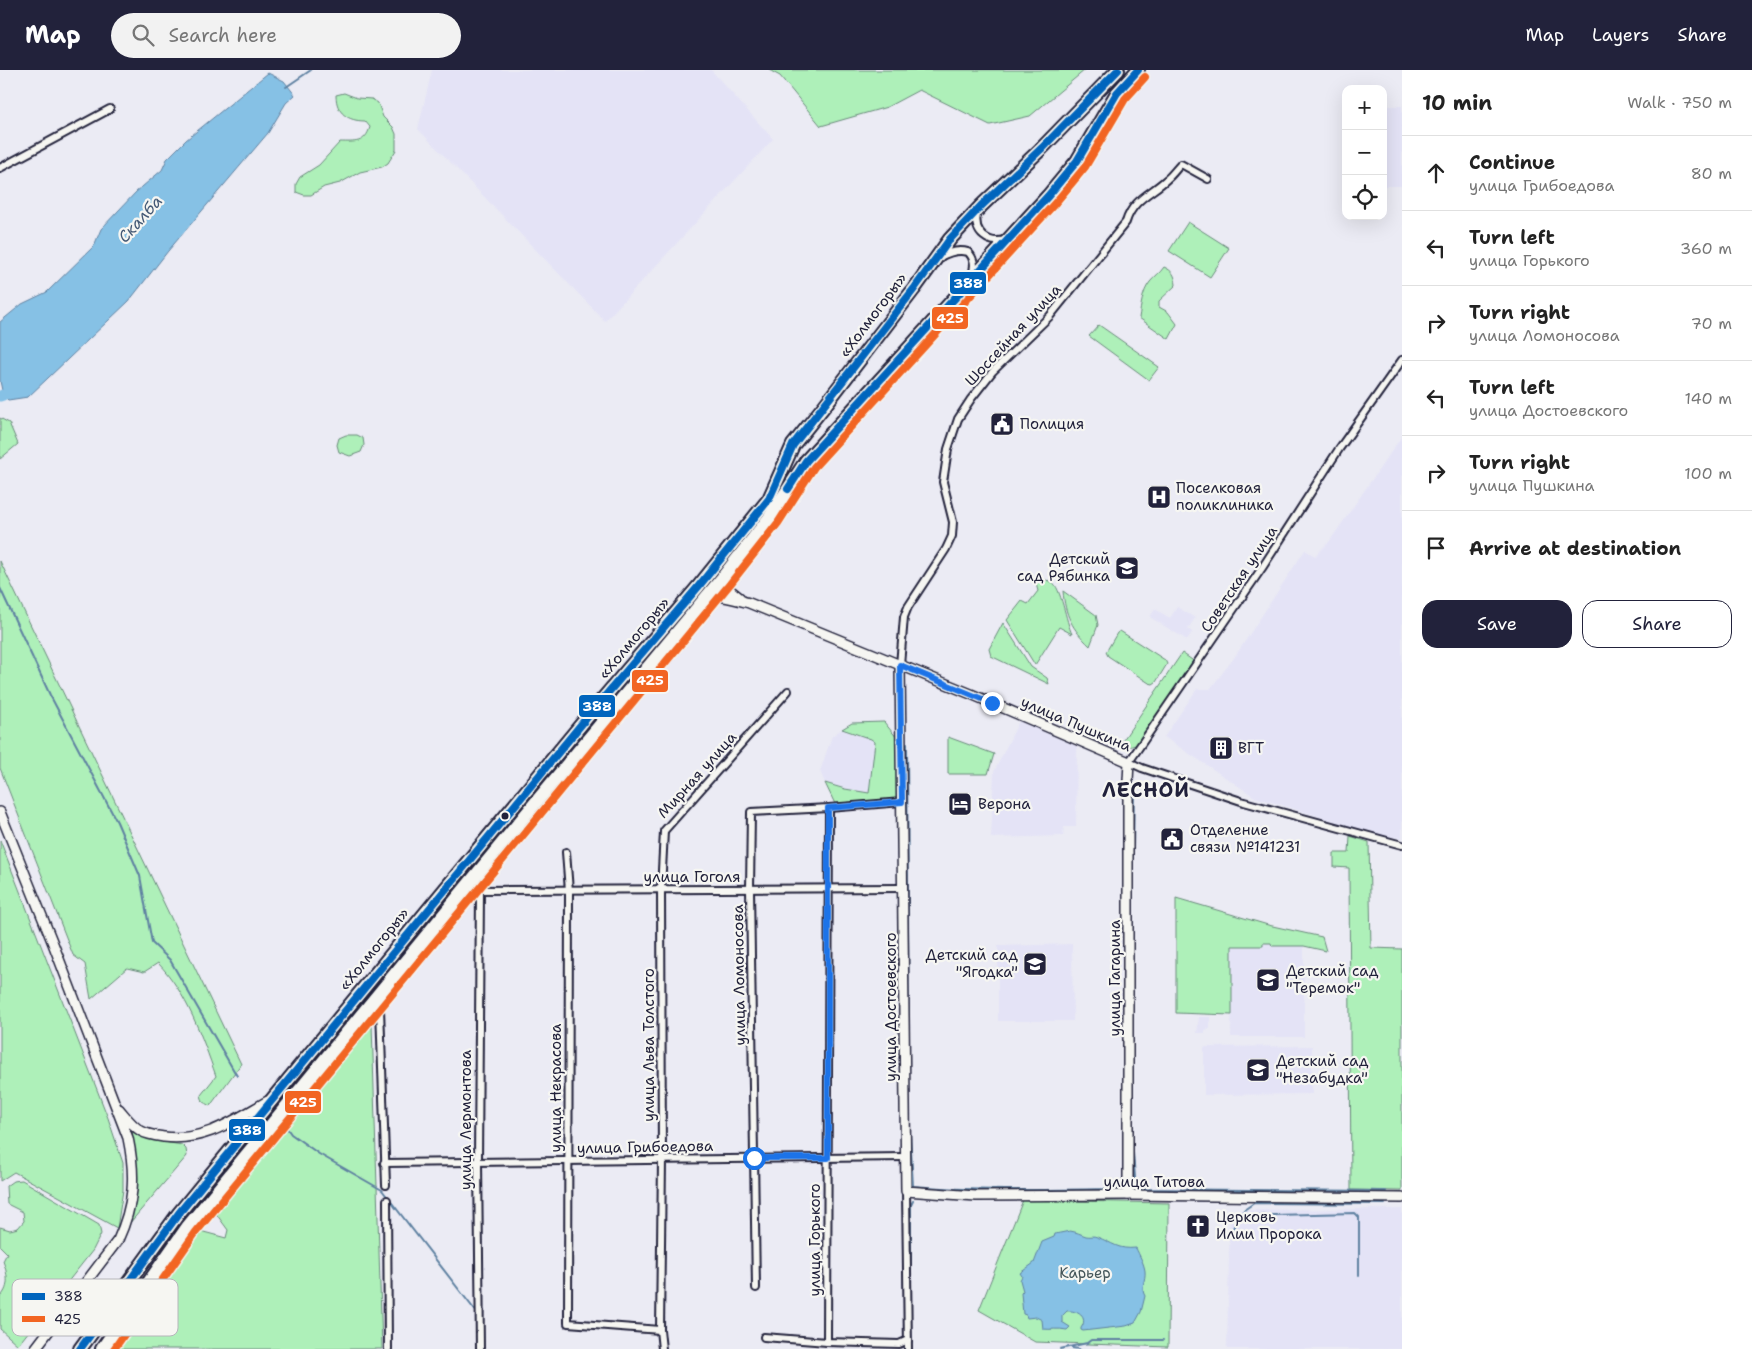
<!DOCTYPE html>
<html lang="en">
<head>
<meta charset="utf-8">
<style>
  :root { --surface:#fff; --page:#f2f2f2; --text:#222; --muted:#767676; --line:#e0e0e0; --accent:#22223b }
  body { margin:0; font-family:"Shantell Sans",sans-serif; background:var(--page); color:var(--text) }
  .controls { position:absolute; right:15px; top:15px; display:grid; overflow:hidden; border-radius:10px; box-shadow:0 5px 20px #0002 }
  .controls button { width:45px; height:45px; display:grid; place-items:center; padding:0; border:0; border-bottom:1px solid var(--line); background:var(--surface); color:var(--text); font:25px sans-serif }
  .stop { position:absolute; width:15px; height:15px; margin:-11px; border:4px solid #1a73e8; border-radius:50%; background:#fff }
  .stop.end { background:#1a73e8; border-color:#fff; box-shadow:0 1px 5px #0008 }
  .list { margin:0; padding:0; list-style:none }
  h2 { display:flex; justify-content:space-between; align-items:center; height:65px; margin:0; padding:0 20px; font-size:21px }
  h2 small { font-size:16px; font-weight:400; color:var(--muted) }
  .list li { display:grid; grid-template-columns:32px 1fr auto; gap:15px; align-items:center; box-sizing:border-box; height:75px; padding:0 20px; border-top:1px solid var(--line) }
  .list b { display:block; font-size:19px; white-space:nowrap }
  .list p { margin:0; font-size:16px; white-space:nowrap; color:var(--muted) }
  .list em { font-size:16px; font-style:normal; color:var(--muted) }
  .actions { display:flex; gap:10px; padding:15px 20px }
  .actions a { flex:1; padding:11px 0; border:1px solid var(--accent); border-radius:15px; text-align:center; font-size:18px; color:var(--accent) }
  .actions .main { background:var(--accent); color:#fff }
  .icon { flex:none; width:28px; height:28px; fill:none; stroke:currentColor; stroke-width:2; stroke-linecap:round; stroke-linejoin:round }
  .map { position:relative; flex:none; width:1402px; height:1279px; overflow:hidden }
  header { display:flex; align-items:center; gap:30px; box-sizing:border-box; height:70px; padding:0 25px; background:var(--accent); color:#fff }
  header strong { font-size:24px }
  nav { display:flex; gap:28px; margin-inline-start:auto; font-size:18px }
  .search { width:350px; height:45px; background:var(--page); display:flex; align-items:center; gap:12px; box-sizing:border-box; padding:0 18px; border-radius:28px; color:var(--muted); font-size:19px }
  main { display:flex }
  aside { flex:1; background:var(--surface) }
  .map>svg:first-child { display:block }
</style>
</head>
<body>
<header>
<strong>Map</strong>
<div class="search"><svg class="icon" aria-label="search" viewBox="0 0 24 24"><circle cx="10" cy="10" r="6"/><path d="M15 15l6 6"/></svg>Search here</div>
<nav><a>Map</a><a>Layers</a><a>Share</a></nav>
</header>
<main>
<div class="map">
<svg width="1402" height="1279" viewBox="0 0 1402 1279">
  <rect width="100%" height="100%" fill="#ebebf4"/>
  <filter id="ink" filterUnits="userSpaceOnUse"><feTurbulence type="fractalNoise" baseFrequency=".02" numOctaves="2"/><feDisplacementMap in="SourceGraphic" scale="10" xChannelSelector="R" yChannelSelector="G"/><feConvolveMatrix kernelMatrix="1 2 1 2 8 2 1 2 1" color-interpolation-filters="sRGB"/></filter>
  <g filter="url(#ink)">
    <g fill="#e4e3f6">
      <polygon points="432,0 711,0 773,69 605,251 418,59"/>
      <rect x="1383" y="36" width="19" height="80"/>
      <polygon points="1402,366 1402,768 1385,767 1255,727 1164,667 1197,619 1210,619 1234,588 1305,480 1315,486 1329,472"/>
      <polygon points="1177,537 1195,548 1188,559 1192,562 1187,570 1150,547 1155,539 1170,548"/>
      <polygon points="1019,651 1077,676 1076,757 1064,757 1063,766 991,768 994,702"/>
      <polygon points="842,659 871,669 875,672 869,723 845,719 825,713 820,701 832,666"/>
      <polygon points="1263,873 1272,873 1272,876 1304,876 1304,967 1231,967 1232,876 1262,876"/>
      <polygon points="1072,874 1073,951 998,951 998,876"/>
      <polygon points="1199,947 1210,947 1210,959 1205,960 1205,963 1197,963"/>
      <polygon points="1312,976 1312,1024 1204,1025 1204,977"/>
      <polygon points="1402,1139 1402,1279 1227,1279 1230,1140"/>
    </g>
    <g fill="#aef0b9" stroke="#68897a">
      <polygon points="769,0 1085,0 1030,46 990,55 919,20 887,37 821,56 780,6"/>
      <path d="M344 23 357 28 372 29 378 33 383 47 393 57 396 64V80L388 93 382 97 360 102 340 113 324 117 311 125H304L296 122V114L300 107 319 95 340 72C355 72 365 74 370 57L365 51C348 51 336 43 336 25Z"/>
      <polygon points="1188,152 1229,178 1210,207 1169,181"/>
      <path d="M1164 197C1173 201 1175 205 1176 215L1159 231V237L1168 242 1177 254 1169 269 1139 248C1141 236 1142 222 1150 212 1154 207 1160 203 1164 197Z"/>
      <polygon points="1099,255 1159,297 1149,310 1089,266"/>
      <polygon points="0,348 9,353 18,374 0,389"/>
      <polygon points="357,365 363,368 364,375 361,382 350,386 339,382 337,375 339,368 346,365"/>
      <path d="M0 491 241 994 210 1036 203 1032 201 1025 216 1006C202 967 187 923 158 893L144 902 127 898 91 929 85 894 73 885 0 698Z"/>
      <path d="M1040 509C1044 510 1048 510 1052 512 1061 517 1066 552 1072 564L1059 557 1035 595 1007 550 1022 531 1028 534 1038 521 1036 514Z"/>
      <path d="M1063 521 1096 545 1098 555 1090 576C1072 559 1065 545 1063 521Z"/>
      <polygon points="1003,553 1031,597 1047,608 1049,614 991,586 989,579"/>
      <polygon points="1120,561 1165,590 1167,594 1156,612 1153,614 1149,613 1108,586 1106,582 1117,563"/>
      <polygon points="1182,583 1195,592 1136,675 1124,678 1119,676"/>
      <polygon points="884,652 897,668 897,728 836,736 825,713 845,719 869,723 875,672 871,669 842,659 852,653"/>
      <polygon points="948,667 994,684 988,704 948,704"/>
      <polygon points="1350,766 1369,772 1371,878 1402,879 1402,1121 1351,1120 1349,798 1334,797 1334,783 1349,783"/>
      <polygon points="0,770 108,1048 123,1093 123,1120 117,1158 14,1102 0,1111"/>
      <polygon points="1176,828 1268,855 1322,867 1326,881 1304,876 1272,876 1271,873 1263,873 1263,876 1232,876 1232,945 1176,943"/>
      <polygon points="372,954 382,1279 114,1279 165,1199 200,1161 226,1168 228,1160 217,1145 217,1126 257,1078 268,1076 271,1062 335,989"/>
      <polygon points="133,1061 152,1070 182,1075 186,1079 187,1086 129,1154 132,1065"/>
      <path d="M22 1110 99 1155 101 1164 93 1180 18 1275 0 1259V1227C11 1217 7 1202 3 1191L7 1183 0 1176V1157L10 1160 18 1158 24 1151 23 1142 7 1134 6 1116 13 1111Z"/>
      <polygon points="1023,1130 1169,1133 1168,1277 1035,1272 979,1240"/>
    </g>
    <g fill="#86c1e5" stroke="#5e81a1">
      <polygon points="268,3 284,11 295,25 286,33 268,63 168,181 129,231 28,327 8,330 3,325 0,311 0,252 22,234 47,222 94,176 101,159 136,122 162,100 167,89 186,70"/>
      <path d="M1070 1161C1077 1162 1080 1164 1086 1166 1090 1167 1093 1165 1097 1167 1113 1173 1118 1180 1136 1178 1139 1185 1144 1193 1145 1201 1146 1210 1140 1218 1145 1226L1141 1242 1135 1253 1126 1256 1083 1261 1081 1260V1258C1089 1247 1077 1240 1067 1241L1062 1246V1252L1070 1257 1067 1260C1058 1258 1051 1260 1043 1259L1042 1250 1036 1247 1027 1248 1026 1245 1023 1244 1021 1223 1023 1221 1020 1210 1022 1206 1020 1203 1034 1193 1042 1172 1054 1167 1055 1164Z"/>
    </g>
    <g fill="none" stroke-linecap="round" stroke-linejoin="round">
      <g stroke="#5e81a1" stroke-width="2">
        <polyline points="286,17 311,0"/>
        <polyline points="0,518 50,625 117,752 140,806 152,873 170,890 237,1006"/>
        <polyline points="907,673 909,1001"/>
        <polyline points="1132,846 1134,718"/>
        <polyline points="282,1051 291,1064 319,1084 382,1120 477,1243"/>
        <path d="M910 1063 913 1116C981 1122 1050 1120 1118 1119L1124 1114"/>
        <polyline points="1132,1070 1136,1119 1386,1121"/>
        <polyline points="1239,1146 1355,1143 1359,1147 1359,1205"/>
        <polyline points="1233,1158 1244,1140 1254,1133 1385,1134"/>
        <polyline points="1072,1278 1079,1279"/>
        <polyline points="911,1279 911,1135 913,1131"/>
        <polyline points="1060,1279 1087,1273 1091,1270 1163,1270"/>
      </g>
      <polyline stroke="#86c1e5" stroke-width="11" points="0,326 3,325"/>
      <g stroke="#22223b" stroke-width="10">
        <g id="street">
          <polyline points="0,98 110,39"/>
          <path d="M977 144C973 163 989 176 1007 169"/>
          <path d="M940 187C949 182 958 179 968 182 975 189 975 196 972 205"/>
          <polyline points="1402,290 1339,379 1262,498 1129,692 1142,698 1244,732 1402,775"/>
          <path d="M900 595 904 547 908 537 946 479 952 466 953 452 943 412 948 379 958 349 971 329 993 301 1050 246 1126 152C1133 129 1151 124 1167 109 1172 105 1176 99 1181 94L1208 109"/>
          <polyline points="566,782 569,821 568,1253 660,1260"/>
          <polyline points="380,938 386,1115"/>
          <polyline points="384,1093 906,1087"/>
          <polyline points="906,1121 908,1279"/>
          <polyline points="387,1130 388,1279"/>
          <polyline points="756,1218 750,819 751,742 829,738 902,732"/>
          <polyline points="764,1267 827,1272 899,1274 908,1270"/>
          <polyline points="827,1272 829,738"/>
          <polyline points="480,1279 478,1092 480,820 903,818"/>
          <polyline points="662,1279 660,1260 662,1090 661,820 664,761 788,621"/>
        </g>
      </g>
      <g stroke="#22223b" stroke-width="12">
        <g id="secondary">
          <polyline points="722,508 725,516 740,528"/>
          <path d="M706 528C720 524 735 529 749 533L971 624 1129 692 1128 711V1125"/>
          <polyline points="900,595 906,1121 976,1126 1128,1125 1402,1128"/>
          <path d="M0 742 54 876 128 1068C136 1106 134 1135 118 1170L35 1279"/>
          <path d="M119 1039C126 1047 132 1056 141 1061 148 1065 157 1066 164 1067 205 1072 234 1050 268 1031"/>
        </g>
      </g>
      <g stroke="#22223b" stroke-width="16">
        <g id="highway">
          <polyline points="80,1279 179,1143 427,841 589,645 698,517 769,429 793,375 825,335 914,219 950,169 981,136 1042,78 1118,0"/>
          <polyline points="102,1279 188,1156 535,733 722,508 770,447 806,391 1048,126 1077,91 1117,23 1138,0"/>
        </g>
      </g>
      <use href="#street" stroke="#f6f6f2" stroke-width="6"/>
      <use href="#secondary" stroke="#f6f6f2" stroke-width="9"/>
      <use href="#highway" stroke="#f6f6f2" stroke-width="12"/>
      <g stroke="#f6f6f2" stroke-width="11">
        <g id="bus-1">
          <polyline points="788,419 806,391 1048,126 1077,91 1117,23 1138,0"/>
          <polyline points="80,1279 179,1143 589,645 698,517 769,429 793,375 914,219 950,169 981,136 1042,78 1118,0"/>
        </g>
      </g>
      <g stroke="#f6f6f2" stroke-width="11">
        <polyline id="bus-2" points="114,1279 196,1162 730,514 778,453 814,397 1056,132 1085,97 1125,29 1145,7"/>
      </g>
      <use href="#bus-1" stroke="#0065bd" stroke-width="8"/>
      <use href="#bus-2" stroke="#f26522" stroke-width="8"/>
    </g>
  </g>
  <g fill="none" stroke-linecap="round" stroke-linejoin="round" filter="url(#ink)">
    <polyline stroke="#1a73e8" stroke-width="6" points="754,1088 828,1088 828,738 902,732 900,595 992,633"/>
  </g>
  <defs>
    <g id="civic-square" transform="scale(1.25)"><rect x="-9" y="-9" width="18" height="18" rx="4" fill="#22223b" stroke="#f6f6f2"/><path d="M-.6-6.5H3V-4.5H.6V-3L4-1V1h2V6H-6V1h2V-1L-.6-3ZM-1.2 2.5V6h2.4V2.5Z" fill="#fff"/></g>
    <g id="hospital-square" transform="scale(1.25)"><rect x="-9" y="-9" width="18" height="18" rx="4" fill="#22223b" stroke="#f6f6f2"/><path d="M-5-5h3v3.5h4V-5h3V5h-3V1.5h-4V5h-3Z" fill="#fff"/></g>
    <g id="school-square" transform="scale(1.25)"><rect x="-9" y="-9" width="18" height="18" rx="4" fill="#22223b" stroke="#f6f6f2"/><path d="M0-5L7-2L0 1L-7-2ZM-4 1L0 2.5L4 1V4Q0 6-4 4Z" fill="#fff"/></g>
    <g id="building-square" transform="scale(1.25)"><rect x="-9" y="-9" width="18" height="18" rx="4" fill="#22223b" stroke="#f6f6f2"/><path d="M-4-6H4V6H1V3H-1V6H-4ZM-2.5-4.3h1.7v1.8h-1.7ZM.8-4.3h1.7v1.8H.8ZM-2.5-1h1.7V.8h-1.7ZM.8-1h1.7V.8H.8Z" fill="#fff"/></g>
    <g id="hotel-square" transform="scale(1.25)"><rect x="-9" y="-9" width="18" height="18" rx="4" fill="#22223b" stroke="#f6f6f2"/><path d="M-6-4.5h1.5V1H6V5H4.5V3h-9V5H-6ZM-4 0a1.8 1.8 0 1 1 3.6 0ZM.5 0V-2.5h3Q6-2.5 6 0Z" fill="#fff"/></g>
    <g id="church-square" transform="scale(1.25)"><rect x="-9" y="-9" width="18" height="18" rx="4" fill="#22223b" stroke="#f6f6f2"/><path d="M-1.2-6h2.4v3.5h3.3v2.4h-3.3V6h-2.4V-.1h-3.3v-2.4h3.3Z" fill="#fff"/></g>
  </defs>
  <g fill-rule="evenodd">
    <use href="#civic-square" x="1002" y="354"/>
    <use href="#hospital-square" x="1159" y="427"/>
    <use href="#school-square" x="1127" y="498"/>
    <use href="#building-square" x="1221" y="678"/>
    <use href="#hotel-square" x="960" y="734"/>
    <use href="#civic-square" x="1172" y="769"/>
    <use href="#school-square" x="1035" y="894"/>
    <use href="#school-square" x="1268" y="910"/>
    <use href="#school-square" x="1258" y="1000"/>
    <use href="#church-square" x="1198" y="1156"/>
  </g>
  <circle fill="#22223b" stroke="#f6f6f2" stroke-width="2" cx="505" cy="746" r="4.5"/>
  <g text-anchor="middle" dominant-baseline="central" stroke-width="4.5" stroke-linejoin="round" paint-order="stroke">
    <g font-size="15" fill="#22223b" stroke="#f6f6f2">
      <text transform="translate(873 245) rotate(-53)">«Холмогоры»</text>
      <text transform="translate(1013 265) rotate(-47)">Шоссейная улица</text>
      <text transform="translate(1239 509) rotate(-56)">Советская улица</text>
      <text transform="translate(634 568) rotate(-50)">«Холмогоры»</text>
      <text transform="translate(1076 654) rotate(23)">улица Пушкина</text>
      <text transform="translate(697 705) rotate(-48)">Мирная улица</text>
      <text x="692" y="807">улица Гоголя</text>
      <text transform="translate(374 879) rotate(-51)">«Холмогоры»</text>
      <text transform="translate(739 905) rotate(-91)">улица Ломоносова</text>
      <text transform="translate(1115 908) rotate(-90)">улица Гагарина</text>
      <text transform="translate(891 937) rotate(-90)">улица Достоевского</text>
      <text transform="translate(649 975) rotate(-90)">улица Льва Толстого</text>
      <text transform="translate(556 1018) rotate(-90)">улица Некрасова</text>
      <text transform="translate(466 1050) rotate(-90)">улица Лермонтова</text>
      <text transform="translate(645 1077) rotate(-1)">улица Грибоедова</text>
      <text x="1154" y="1112">улица Титова</text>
      <text transform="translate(815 1170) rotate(-90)">улица Горького</text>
    </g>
    <g font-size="15" fill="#22223b" stroke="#f6f6f2" text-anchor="start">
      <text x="1020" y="354">Полиция</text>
      <text x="1176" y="418">Поселковая<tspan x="1176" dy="17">поликлиника</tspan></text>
      <text x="1110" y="489" text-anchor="end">Детский<tspan x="1110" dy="17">сад Рябинка</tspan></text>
      <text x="1238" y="678">ВГТ</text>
      <text x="978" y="734">Верона</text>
      <text x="1190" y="760">Отделение<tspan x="1190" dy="17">связи №141231</tspan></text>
      <text x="1018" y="885" text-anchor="end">Детский сад<tspan x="1018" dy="17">"Ягодка"</tspan></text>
      <text x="1286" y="901">Детский сад<tspan x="1286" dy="17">"Теремок"</tspan></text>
      <text x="1276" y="991">Детский сад<tspan x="1276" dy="17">"Незабудка"</tspan></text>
      <text x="1216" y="1147">Церковь<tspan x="1216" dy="17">Илии Пророка</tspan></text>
    </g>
    <g font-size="15" fill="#45565a" stroke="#f6f6f2">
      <text x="1085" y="1203">Карьер</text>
    </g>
    <g font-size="16" font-style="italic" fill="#455a76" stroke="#f6f6f2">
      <text transform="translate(140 149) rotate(-48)">Скалба</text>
    </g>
    <g font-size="20" font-weight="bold" letter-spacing="1" fill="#22223b" stroke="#f6f6f2">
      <text x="1146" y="720">ЛЕСНОЙ</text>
    </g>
  </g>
  <rect x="12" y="1209" width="166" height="57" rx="8" fill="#f6f6f2" stroke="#b6b6bb" stroke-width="1"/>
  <rect x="22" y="1223" width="23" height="7" fill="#0065bd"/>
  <rect x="22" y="1246" width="23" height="6" fill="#f26522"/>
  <g font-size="14" fill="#22223b">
    <text x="54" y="1231">388</text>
    <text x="54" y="1254">425</text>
  </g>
  <g stroke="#f6f6f2" stroke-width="2">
    <rect x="949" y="201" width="38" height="24" rx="5" fill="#0065bd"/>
    <rect x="931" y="236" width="38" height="24" rx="5" fill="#f26522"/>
    <rect x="631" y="599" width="38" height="24" rx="5" fill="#f26522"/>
    <rect x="578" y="624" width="38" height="24" rx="5" fill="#0065bd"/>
    <rect x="284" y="1020" width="38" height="24" rx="5" fill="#f26522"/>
    <rect x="228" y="1048" width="38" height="24" rx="5" fill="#0065bd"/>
  </g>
  <g font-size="14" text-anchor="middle" font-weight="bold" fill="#fff">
    <text x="968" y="218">388</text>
    <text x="950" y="253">425</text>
    <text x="650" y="615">425</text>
    <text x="597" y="641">388</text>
    <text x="303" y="1037">425</text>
    <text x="247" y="1065">388</text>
  </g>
</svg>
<div class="controls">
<button>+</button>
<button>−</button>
<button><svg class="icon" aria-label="locate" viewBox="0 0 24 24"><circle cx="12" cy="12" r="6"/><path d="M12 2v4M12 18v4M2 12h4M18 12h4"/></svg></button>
</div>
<div class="stop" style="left:754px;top:1088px"></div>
<div class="stop end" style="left:992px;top:633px"></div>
</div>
<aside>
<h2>10 min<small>Walk · 750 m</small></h2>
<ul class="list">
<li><svg class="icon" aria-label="ahead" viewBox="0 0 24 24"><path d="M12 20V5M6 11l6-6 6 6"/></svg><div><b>Continue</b><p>улица Грибоедова</p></div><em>80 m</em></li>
<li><svg class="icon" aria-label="left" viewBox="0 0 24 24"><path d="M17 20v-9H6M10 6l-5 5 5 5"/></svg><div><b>Turn left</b><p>улица Горького</p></div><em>360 m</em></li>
<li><svg class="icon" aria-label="right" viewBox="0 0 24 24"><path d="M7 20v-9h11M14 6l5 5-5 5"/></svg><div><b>Turn right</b><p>улица Ломоносова</p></div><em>70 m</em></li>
<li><svg class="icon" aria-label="left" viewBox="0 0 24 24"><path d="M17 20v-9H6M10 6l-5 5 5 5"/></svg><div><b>Turn left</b><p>улица Достоевского</p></div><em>140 m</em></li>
<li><svg class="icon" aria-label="right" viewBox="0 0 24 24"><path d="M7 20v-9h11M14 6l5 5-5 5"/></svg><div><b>Turn right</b><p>улица Пушкина</p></div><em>100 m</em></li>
<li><svg class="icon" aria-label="arrive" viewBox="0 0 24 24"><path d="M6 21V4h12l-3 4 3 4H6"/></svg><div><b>Arrive at destination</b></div></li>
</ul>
<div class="actions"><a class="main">Save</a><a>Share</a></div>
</aside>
</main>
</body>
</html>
